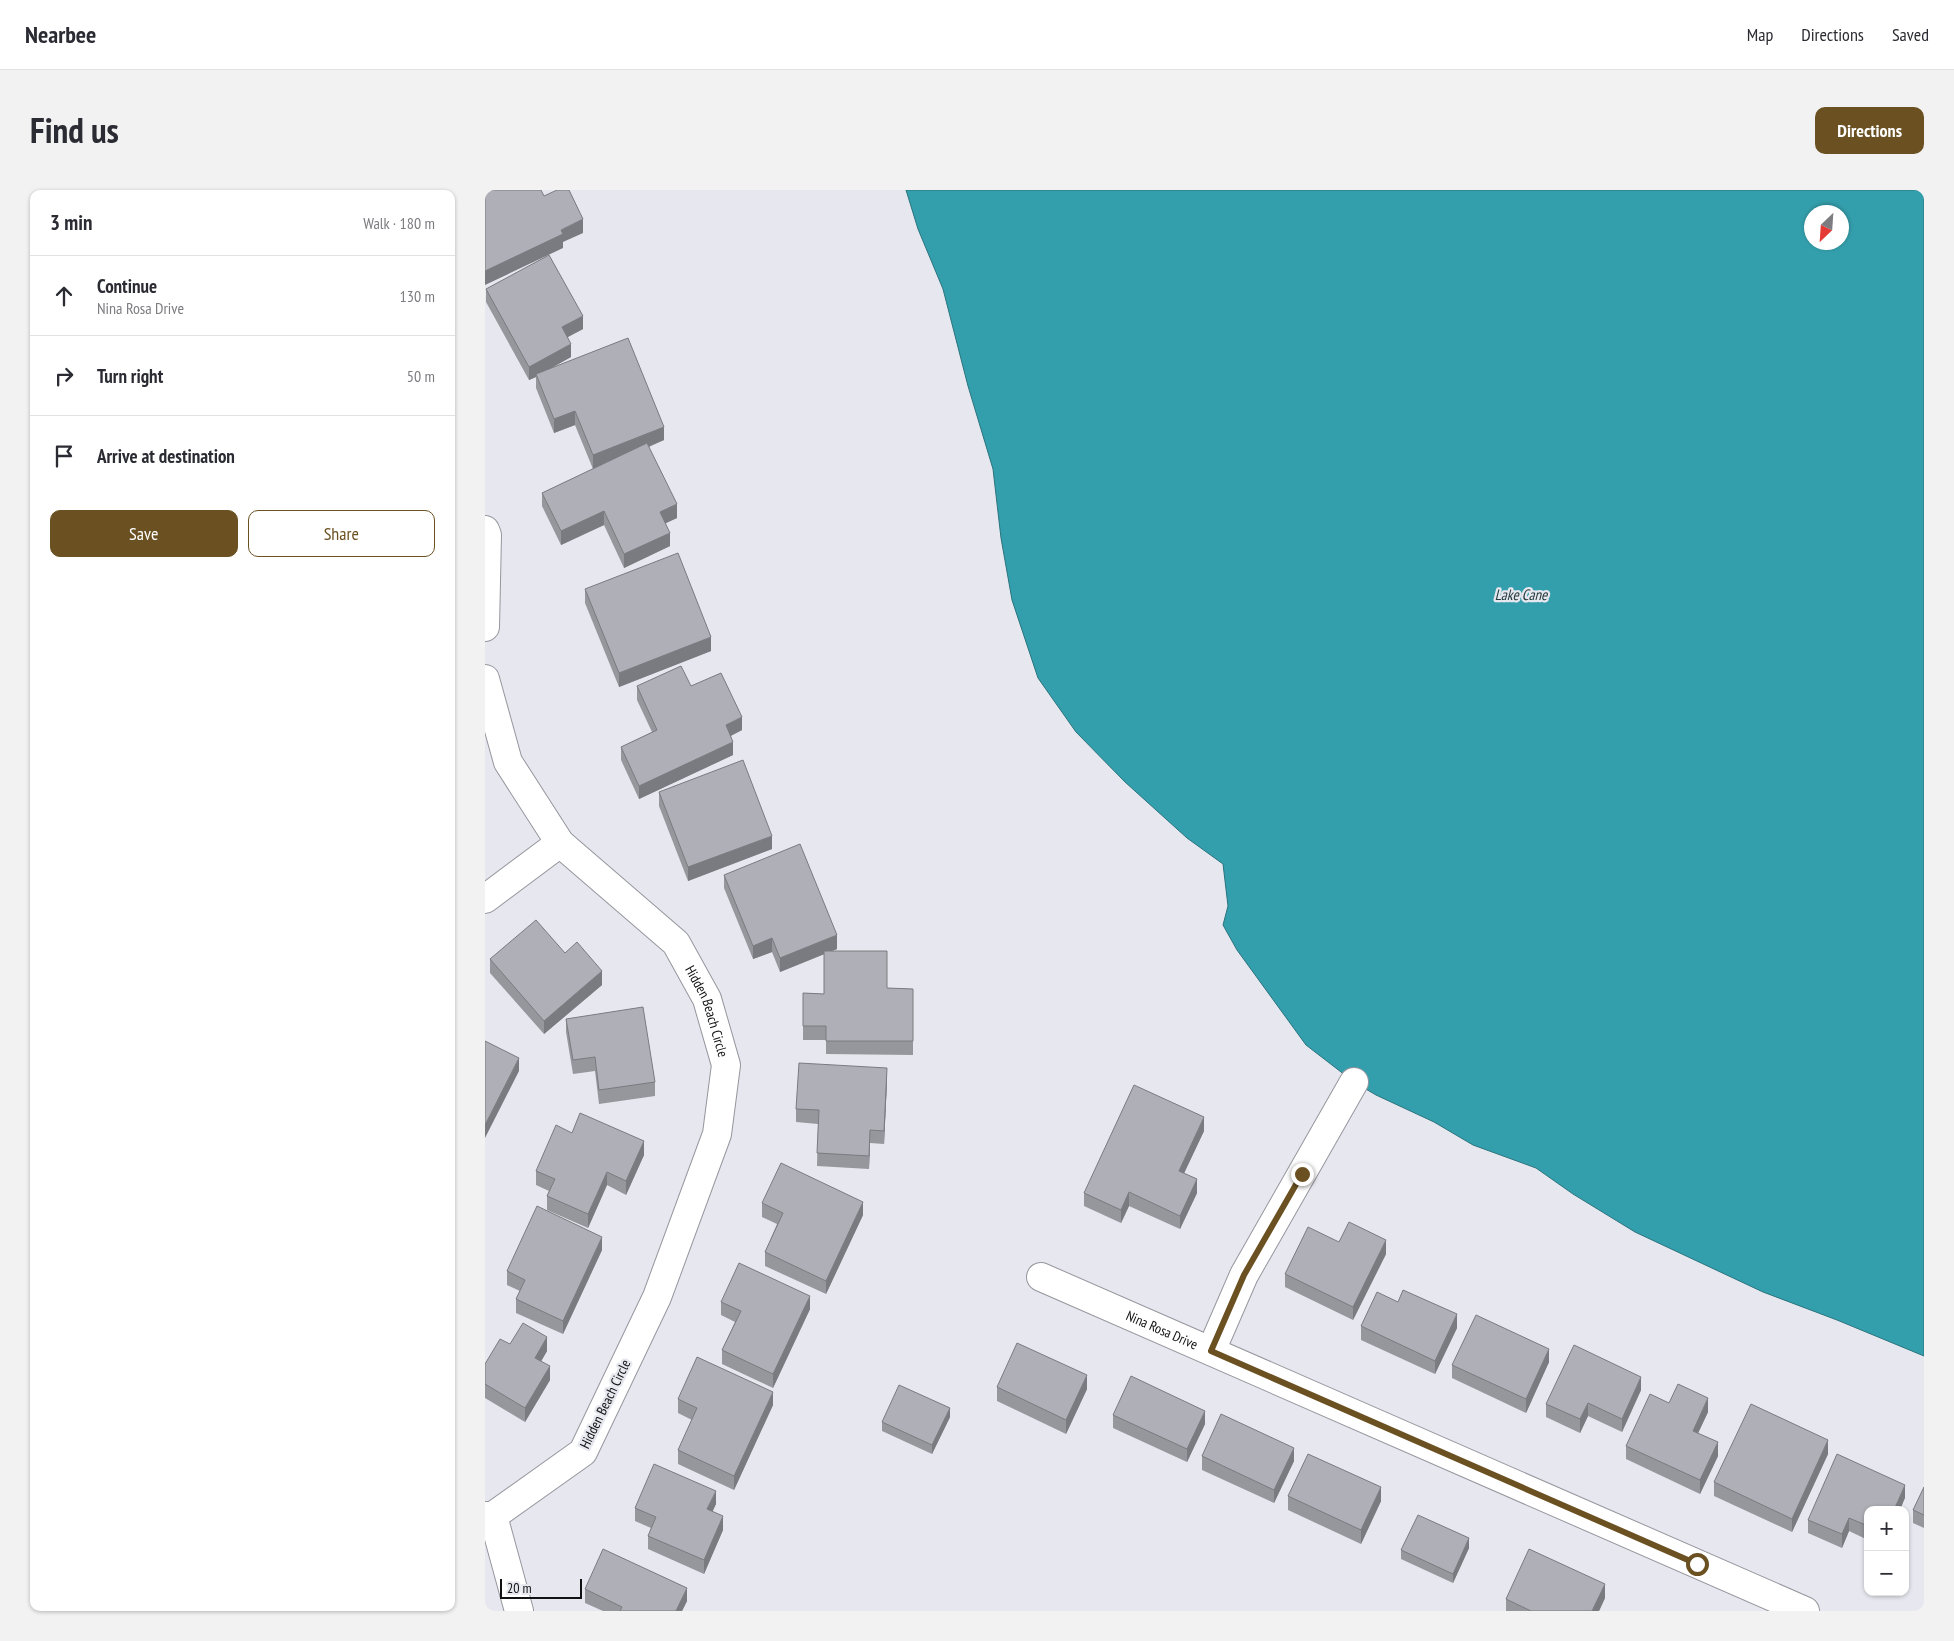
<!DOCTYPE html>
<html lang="en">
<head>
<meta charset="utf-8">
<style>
  :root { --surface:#fff; --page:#f2f2f3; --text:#2b2b33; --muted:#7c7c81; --line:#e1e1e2; --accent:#6b5122 }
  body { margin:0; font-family:"PT Sans Narrow",sans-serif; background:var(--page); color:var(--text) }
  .controls { position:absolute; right:15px; bottom:15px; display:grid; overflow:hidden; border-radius:10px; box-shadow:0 1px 4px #0004 }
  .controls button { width:45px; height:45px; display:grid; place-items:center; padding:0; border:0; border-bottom:1px solid var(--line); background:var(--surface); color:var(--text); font:25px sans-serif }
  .compass { position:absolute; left:1319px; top:15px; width:45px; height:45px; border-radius:50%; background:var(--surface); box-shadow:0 1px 4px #0004; rotate:205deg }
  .scale { position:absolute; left:15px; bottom:12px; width:82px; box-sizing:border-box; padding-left:5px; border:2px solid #111113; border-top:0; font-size:14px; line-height:18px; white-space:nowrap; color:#111113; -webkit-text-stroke:4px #e7e7ef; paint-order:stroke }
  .stop { position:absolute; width:15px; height:15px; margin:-11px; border:4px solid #6b5122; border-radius:50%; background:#fff }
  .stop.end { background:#6b5122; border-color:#fff; box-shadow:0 1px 5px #0008 }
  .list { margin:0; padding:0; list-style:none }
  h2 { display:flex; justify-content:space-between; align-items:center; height:65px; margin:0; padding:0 20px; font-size:21px }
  h2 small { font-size:16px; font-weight:400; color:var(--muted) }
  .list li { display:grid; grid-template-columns:32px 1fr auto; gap:15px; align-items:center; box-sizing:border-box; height:80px; padding:0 20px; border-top:1px solid var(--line) }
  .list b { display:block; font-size:19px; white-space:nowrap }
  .list p { margin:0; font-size:16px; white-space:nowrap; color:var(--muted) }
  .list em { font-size:16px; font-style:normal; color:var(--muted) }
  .actions { display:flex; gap:10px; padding:15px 20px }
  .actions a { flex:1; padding:11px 0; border:1px solid var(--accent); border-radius:10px; text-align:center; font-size:18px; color:var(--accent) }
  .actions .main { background:var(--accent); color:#fff }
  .icon { flex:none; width:28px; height:28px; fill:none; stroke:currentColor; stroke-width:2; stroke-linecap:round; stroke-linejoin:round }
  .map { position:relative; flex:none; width:1439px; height:1421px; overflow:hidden; border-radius:10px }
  header { display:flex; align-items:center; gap:30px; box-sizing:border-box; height:70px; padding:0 25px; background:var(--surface); border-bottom:1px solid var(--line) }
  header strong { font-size:24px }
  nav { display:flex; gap:28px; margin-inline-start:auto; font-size:18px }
  .intro { display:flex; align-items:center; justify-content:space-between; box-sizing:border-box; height:120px; padding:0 30px }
  h1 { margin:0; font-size:35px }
  .button { padding:12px 22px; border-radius:10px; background:var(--accent); color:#fff; font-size:18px; font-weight:700 }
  main { display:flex; gap:30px; padding:0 30px }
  aside { flex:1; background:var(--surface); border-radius:10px; box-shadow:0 1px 4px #0004 }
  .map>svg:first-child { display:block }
</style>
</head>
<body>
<header>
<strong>Nearbee</strong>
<nav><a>Map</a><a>Directions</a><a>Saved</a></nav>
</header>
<div class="intro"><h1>Find us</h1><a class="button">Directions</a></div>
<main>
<aside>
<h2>3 min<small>Walk · 180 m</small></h2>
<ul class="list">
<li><svg class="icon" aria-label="ahead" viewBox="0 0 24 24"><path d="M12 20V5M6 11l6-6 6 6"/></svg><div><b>Continue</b><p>Nina Rosa Drive</p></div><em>130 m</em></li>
<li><svg class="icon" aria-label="right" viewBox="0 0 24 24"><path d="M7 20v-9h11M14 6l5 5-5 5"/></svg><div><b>Turn right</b></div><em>50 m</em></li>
<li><svg class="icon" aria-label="arrive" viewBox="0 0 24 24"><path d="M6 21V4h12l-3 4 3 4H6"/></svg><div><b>Arrive at destination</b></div></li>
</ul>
<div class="actions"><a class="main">Save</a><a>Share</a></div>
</aside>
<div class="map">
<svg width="1439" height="1421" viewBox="0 0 1439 1421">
  <rect width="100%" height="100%" fill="#e7e7ef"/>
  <path fill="#349fac" stroke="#2a747e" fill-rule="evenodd" d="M421 0H1439V1166L1352 1130 1278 1102 1150 1042 1088 1004 1051 978 988 955 949 932 891 905 869 892 821 855 752 760 738 735 743 716 738 674 702 648 640 592 591 542 553 488 527 410 516 348 508 279 483 196 458 99 433 39ZM1326 22H1356V52H1326Z"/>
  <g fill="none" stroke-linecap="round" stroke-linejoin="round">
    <g stroke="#96969e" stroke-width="30">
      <g id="minor">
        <polyline points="0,340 2,345 0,437"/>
        <path id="s1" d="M0 489 23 572 75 653 191 753 222 809 241 875 232 944 172 1107 98 1262 8 1326H0"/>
        <polyline points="0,709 75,653"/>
        <path id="s2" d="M556 1087 1320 1421"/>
        <polyline points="726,1161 759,1085 869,892"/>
        <polyline points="8,1326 34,1421"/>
      </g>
    </g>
    <use href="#minor" stroke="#fff" stroke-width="28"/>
  </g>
  <g fill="#96979d">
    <polygon points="1,99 98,139 83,147 86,167 66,178 179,250 164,257 192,328 180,333 185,356 139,378 119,335 76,355 57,316 57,303 108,279 90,235 69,243 51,198 51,187 44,190 1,112"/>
    <polygon points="100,399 226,461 134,497 100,413"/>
    <polygon points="152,496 206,496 257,540 246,546 248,565 154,609 136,570 136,557 167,542 152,510"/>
    <polygon points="174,602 287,659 203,691 174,616"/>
    <polygon points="239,685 352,759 347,761 402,798 428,799 428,865 341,864 341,850 318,850 318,803 339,804 339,764 295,782 287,762 268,769 239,698"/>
    <polygon points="80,763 117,795 59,844 5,783 5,769"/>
    <polygon points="81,829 170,892 170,906 114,914 110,881 88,884 81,842"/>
    <polygon points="402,891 399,954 385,953 384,979 332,976 333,934 311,932 311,919"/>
    <polygon points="719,941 699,983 712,1003 695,1039 644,1016 636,1033 599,1016 599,1003"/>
    <polygon points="87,943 159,965 141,1005 122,995 103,1038 62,1020 62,1006 64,1001 51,995 51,981"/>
    <polygon points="277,1013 378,1025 341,1104 280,1076 280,1062 292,1034 277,1027"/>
    <polygon points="854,1052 901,1064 868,1130 800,1097 800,1084"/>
    <polygon points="117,1060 78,1144 31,1123 31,1109 35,1101 22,1095 22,1081"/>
    <polygon points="236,1112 325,1119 288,1198 237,1174 237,1160 250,1132 236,1125"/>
    <polygon points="913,1112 972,1138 950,1184 876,1150 876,1136"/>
    <polygon points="25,1154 62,1161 56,1171 65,1190 40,1232 0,1208 0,1174"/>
    <polygon points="1064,1172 1041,1223 967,1188 967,1175"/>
    <polygon points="512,1197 602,1199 581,1244 512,1211"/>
    <polygon points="1156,1200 1137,1242 1103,1226 1095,1243 1061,1227 1061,1214"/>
    <polygon points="193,1209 288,1215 249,1300 193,1274 193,1260 207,1230 193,1223"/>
    <polygon points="1184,1213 1223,1222 1213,1243 1233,1266 1215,1304 1141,1269 1141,1256"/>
    <polygon points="628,1225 720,1234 702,1272 628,1238"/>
    <polygon points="465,1227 447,1264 397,1241 397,1232"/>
    <polygon points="1343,1264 1307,1342 1229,1306 1229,1292"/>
    <polygon points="717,1266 809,1271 789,1313 717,1280"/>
    <polygon points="1439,1297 1439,1338 1428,1333 1428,1320"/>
    <polygon points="803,1306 896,1311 876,1354 803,1320"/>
    <polygon points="1420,1308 1383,1320 1383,1350 1364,1341 1357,1358 1323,1343 1323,1330"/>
    <polygon points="231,1314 227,1322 238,1340 219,1384 163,1359 163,1346 166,1338 150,1331 150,1318"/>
    <polygon points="984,1358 968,1393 916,1369 916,1360"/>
    <polygon points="100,1399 202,1411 197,1421 118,1421 100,1413"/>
    <polygon points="1120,1408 1114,1421 1021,1421 1021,1409"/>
  </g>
  <g fill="#7a7b80">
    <polygon points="98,29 98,43 78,52 78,58 0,95 0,81 76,40"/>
    <polygon points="98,126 98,139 77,150 77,137"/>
    <polygon points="86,154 86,167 52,186 51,184 51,187 44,190 44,177"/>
    <polygon points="90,221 90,235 69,243 69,229"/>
    <polygon points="179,237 179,250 108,279 108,265"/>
    <polygon points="192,314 192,328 175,336 175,322"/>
    <polygon points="119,321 119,335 76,355 76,341"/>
    <polygon points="185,343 185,356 139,378 139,364"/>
    <polygon points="226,447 226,461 134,497 134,483"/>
    <polygon points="257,527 257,540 241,548 241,535"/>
    <polygon points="248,552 248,565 154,609 154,596"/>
    <polygon points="287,646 287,659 203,691 203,677"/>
    <polygon points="352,745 352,759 295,782 295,768"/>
    <polygon points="287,748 287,762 268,769 268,756"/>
    <polygon points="117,781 117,795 59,844 59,831"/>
    <polygon points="34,868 34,881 0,948 0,935"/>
    <polygon points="402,878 402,891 399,954 399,941"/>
    <polygon points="719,927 719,941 694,994 694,981"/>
    <polygon points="385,940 385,953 384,979 384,966"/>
    <polygon points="159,951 159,965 141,1005 141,991"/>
    <polygon points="122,982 122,995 103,1038 103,1024"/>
    <polygon points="712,989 712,1003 695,1039 695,1026"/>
    <polygon points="644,1002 644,1016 636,1033 636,1020"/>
    <polygon points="378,1012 378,1025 341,1104 341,1091"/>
    <polygon points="117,1047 117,1060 78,1144 78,1131"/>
    <polygon points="901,1050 901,1064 868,1130 868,1117"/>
    <polygon points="325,1106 325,1119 288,1198 288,1184"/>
    <polygon points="972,1124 972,1138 950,1184 950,1171"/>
    <polygon points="62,1147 62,1161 50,1182 50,1168"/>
    <polygon points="1064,1159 1064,1172 1041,1223 1041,1209"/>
    <polygon points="65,1176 65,1190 40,1232 40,1218"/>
    <polygon points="602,1185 602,1199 581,1244 581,1230"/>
    <polygon points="1156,1187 1156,1200 1137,1242 1137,1229"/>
    <polygon points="288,1202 288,1215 249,1300 249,1286"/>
    <polygon points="1223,1208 1223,1222 1208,1254 1208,1241"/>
    <polygon points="1103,1213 1103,1226 1095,1243 1095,1229"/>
    <polygon points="465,1218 465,1227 447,1264 447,1255"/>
    <polygon points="720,1221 720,1234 702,1272 702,1259"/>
    <polygon points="1343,1250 1343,1264 1307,1342 1307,1329"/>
    <polygon points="1233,1252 1233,1266 1215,1304 1215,1290"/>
    <polygon points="809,1258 809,1271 789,1313 789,1300"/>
    <polygon points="1420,1295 1420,1308 1415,1320 1409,1320"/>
    <polygon points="896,1297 896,1311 876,1354 876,1340"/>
    <polygon points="231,1301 231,1314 222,1333 222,1319"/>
    <polygon points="238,1326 238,1340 219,1384 219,1370"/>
    <polygon points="1364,1328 1364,1341 1357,1358 1357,1344"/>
    <polygon points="984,1348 984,1358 968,1393 968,1384"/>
    <polygon points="1120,1394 1120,1408 1114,1421 1107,1421"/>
    <polygon points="202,1398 202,1411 197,1421 191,1421"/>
  </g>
  <g fill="#afb0b7" stroke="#7a7b80">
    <polygon points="0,0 56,0 59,6 72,0 84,0 98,29 76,40 78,44 0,81"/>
    <polygon points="64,65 98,126 77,137 86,154 44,177 1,99"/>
    <polygon points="143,148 179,237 108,265 90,221 69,229 51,184"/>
    <polygon points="162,253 192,314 175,322 185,343 139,364 119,321 76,341 57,303"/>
    <polygon points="193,363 226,447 134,483 100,399"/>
    <polygon points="196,476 206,496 236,483 257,527 241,535 248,552 154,596 136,557 172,540 152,496"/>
    <polygon points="258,570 287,646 203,677 174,602"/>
    <polygon points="315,654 352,745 295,768 287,748 268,756 239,685"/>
    <polygon points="51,730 80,763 92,752 117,781 59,831 5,769"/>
    <polygon points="339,761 402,761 402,798 428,799 428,851 341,851 341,836 318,836 318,803 339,804"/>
    <polygon points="158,817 170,892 114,900 110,867 88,870 81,829"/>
    <polygon points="0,851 34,868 0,935"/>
    <polygon points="314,873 402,878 399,941 385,940 384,966 332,963 334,920 311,919"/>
    <polygon points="649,895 719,927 694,981 712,989 695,1026 644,1002 636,1020 599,1003"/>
    <polygon points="95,923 159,951 141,991 122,982 103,1024 62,1006 70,989 51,981 71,935 87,943"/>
    <polygon points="296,973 378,1012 341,1091 280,1062 298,1023 277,1013"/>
    <polygon points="52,1016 117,1047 78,1131 31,1109 40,1090 22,1081"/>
    <polygon points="864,1032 901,1050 868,1117 800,1084 823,1037 854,1052"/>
    <polygon points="254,1073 325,1106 288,1184 237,1160 256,1121 236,1112"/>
    <polygon points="918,1100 972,1124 950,1171 876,1136 892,1102 913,1112"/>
    <polygon points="991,1125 1064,1159 1041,1209 967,1175"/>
    <polygon points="38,1133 62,1147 50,1168 65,1176 40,1218 0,1194 0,1174 15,1149 25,1154"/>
    <polygon points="532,1153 602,1185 581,1230 512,1197"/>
    <polygon points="1089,1155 1156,1187 1137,1229 1103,1213 1095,1229 1061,1214"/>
    <polygon points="212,1167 288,1202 249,1286 193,1260 212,1218 193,1209"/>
    <polygon points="646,1186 720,1221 702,1259 628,1225"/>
    <polygon points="1193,1194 1223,1208 1208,1241 1233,1252 1215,1290 1141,1256 1165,1204 1184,1213"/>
    <polygon points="414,1195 465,1218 447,1255 397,1232"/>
    <polygon points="1266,1214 1343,1250 1307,1329 1229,1292"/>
    <polygon points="736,1224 809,1258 789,1300 717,1266"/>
    <polygon points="823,1264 896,1297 876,1340 803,1306"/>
    <polygon points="1352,1264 1420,1295 1409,1320 1383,1320 1383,1336 1364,1328 1357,1344 1323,1330"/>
    <polygon points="169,1274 231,1301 222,1319 238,1326 219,1370 163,1346 171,1327 150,1318"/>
    <polygon points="1439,1297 1439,1325 1428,1320"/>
    <polygon points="933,1325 984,1348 968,1384 916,1360"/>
    <polygon points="118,1359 202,1398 191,1421 135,1421 137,1417 100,1399"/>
    <polygon points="1044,1359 1120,1394 1107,1421 1046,1421 1021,1409"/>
  </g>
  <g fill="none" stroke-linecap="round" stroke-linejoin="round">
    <polyline stroke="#6b5122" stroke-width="6" points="817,984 759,1085 726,1161 1212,1374"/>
  </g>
  <g text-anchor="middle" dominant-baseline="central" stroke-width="4.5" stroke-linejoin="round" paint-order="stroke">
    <g font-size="14" fill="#111113" stroke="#e7e7ef">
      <text stroke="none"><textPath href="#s1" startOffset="411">Hidden Beach Circle</textPath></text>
      <text stroke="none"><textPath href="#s2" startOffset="132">Nina Rosa Drive</textPath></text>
      <text transform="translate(120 1214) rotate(-64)">Hidden Beach Circle</text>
    </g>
    <g font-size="15" font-style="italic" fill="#243c3f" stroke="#e7e7ef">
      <text x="1036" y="404">Lake Cane</text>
    </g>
  </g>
</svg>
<div class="controls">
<button>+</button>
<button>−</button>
</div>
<svg class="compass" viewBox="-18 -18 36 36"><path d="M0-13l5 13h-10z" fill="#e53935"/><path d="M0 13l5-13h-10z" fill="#7c7c81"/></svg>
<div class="scale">20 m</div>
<div class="stop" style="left:1212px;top:1374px"></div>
<div class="stop end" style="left:817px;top:984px"></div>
</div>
</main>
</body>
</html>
